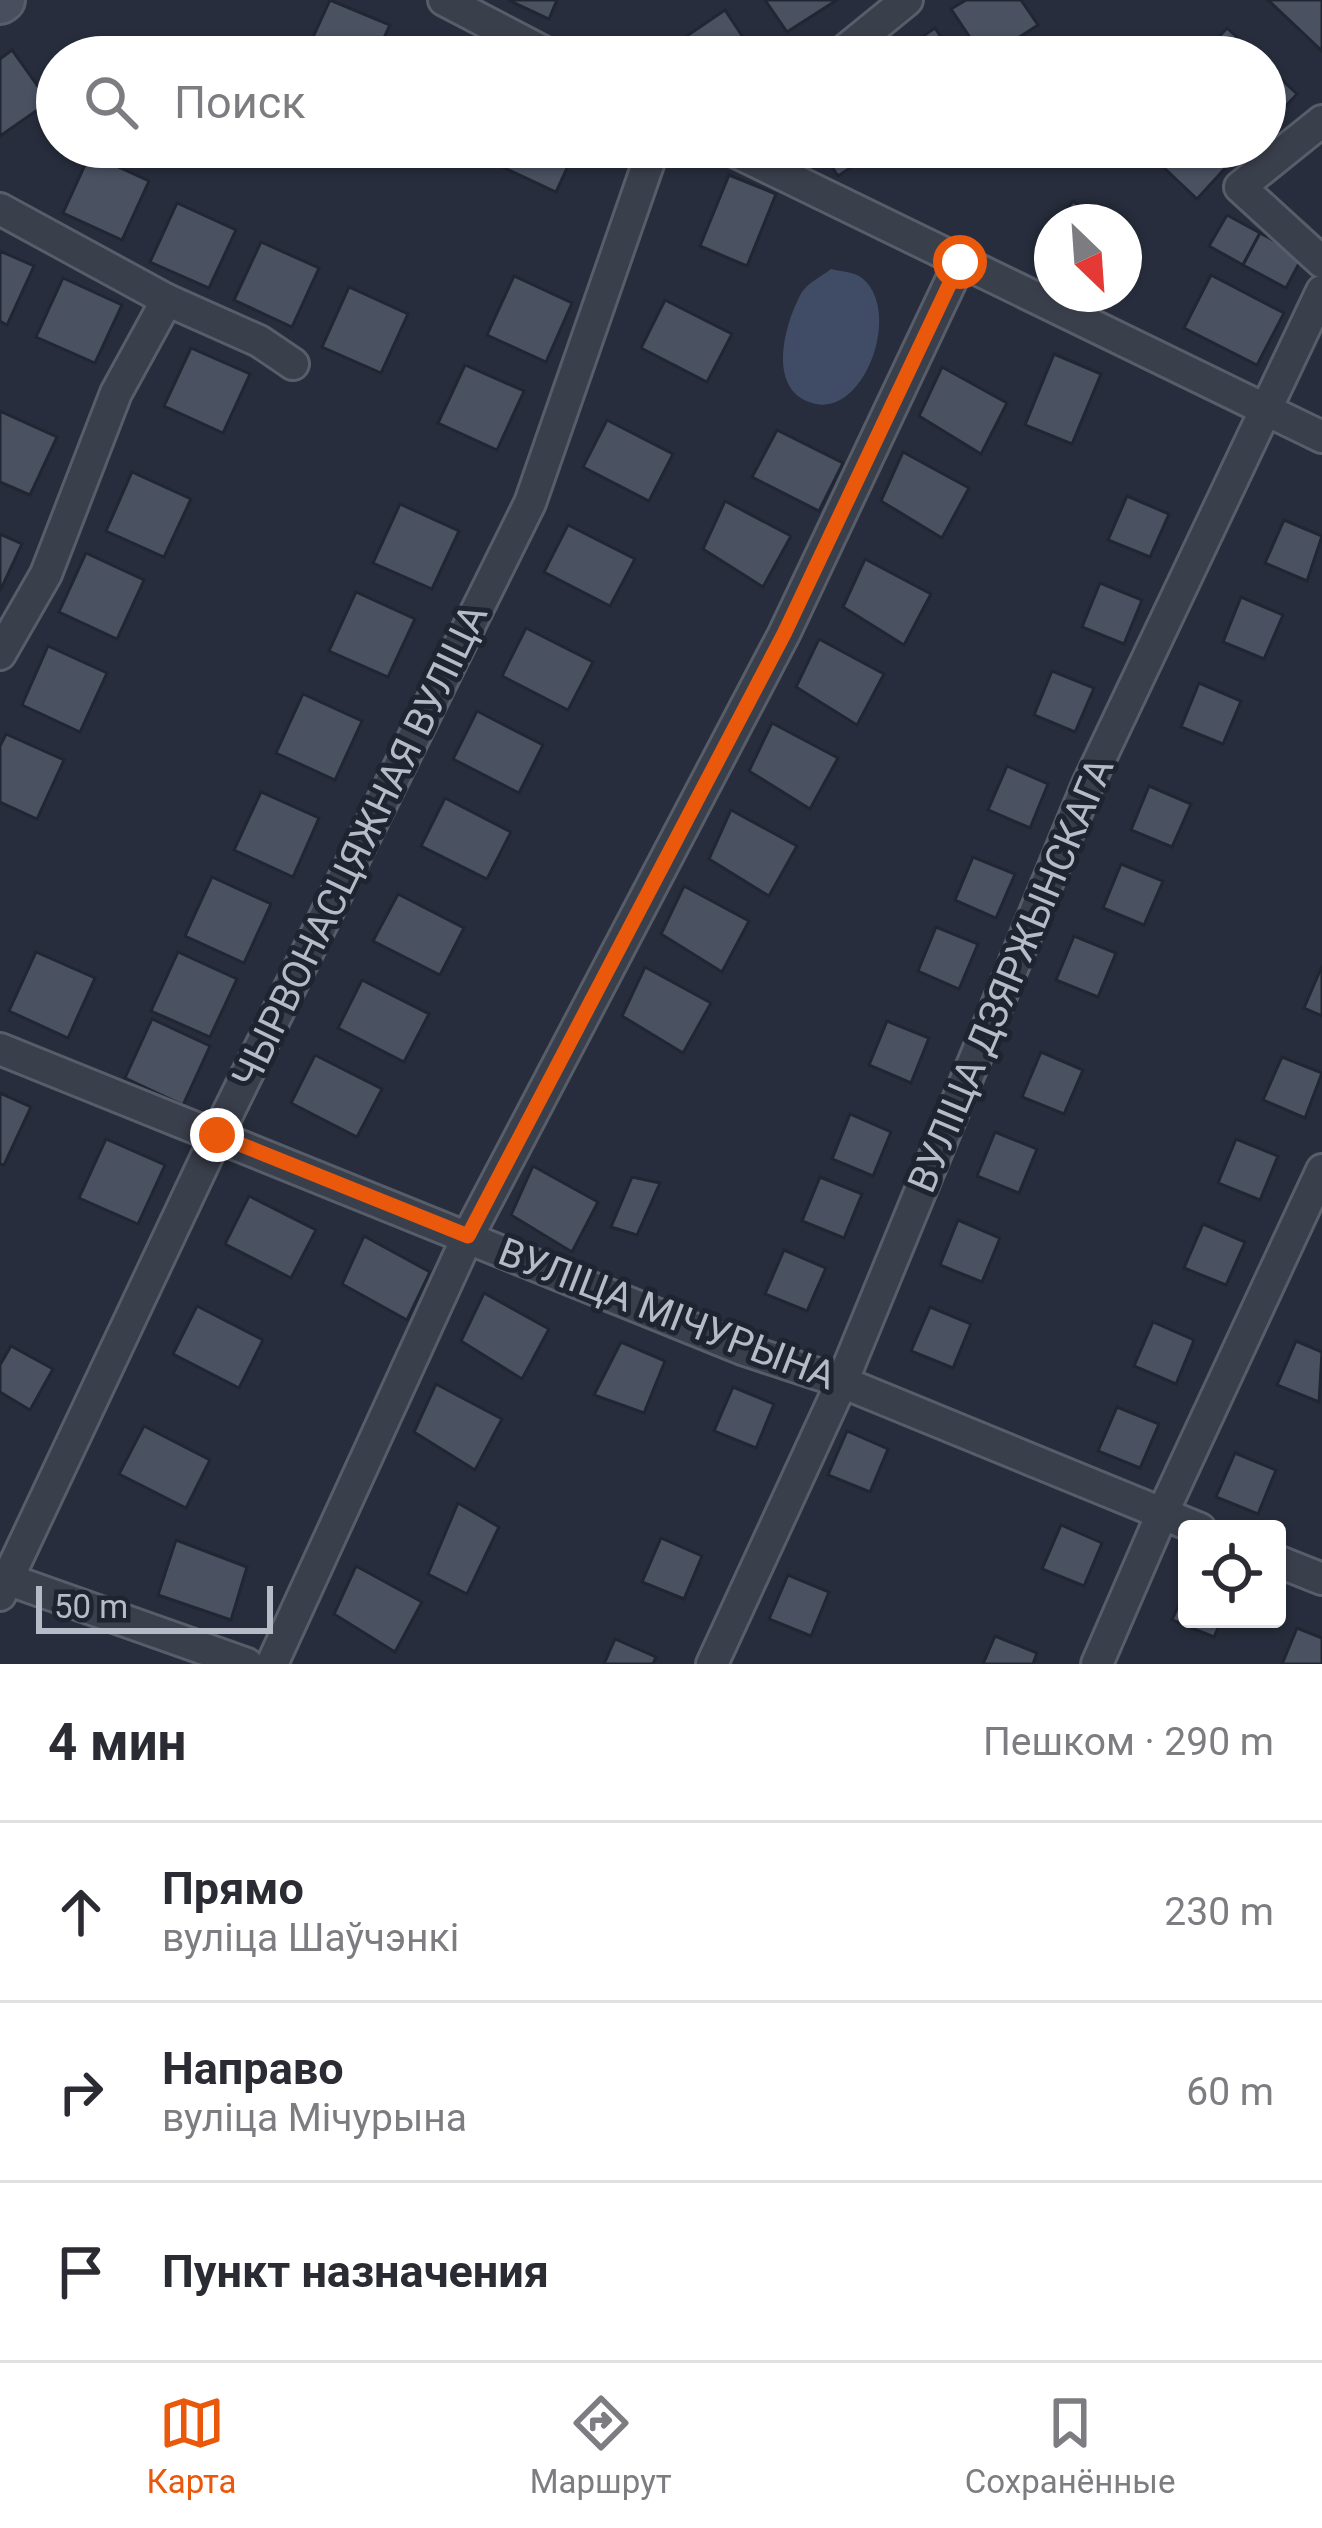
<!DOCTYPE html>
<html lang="ru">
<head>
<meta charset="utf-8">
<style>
  :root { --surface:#fff; --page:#f2f2f3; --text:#2b2b33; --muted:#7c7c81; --line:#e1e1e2; --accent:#ea580c }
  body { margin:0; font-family:Roboto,sans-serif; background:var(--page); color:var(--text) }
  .controls { position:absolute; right:36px; bottom:36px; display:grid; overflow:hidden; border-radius:12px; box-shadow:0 3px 9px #0004 }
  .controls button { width:108px; height:108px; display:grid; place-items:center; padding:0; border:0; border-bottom:3px solid var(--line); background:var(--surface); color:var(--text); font:60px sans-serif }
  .compass { position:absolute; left:1034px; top:204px; width:108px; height:108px; border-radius:50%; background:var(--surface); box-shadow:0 3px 9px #0004; rotate:155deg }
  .scale { position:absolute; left:36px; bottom:30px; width:237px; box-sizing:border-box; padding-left:12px; border:6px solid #b6bbc7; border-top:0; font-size:33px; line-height:42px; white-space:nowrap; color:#b6bbc7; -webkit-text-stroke:9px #1f2431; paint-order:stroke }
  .stop { position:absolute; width:36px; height:36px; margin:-27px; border:9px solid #ea580c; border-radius:50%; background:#fff }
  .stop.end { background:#ea580c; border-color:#fff; box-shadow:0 3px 12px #0008 }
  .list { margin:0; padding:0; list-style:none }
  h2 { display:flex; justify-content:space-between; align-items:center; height:156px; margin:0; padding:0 48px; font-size:51px }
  h2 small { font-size:39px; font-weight:400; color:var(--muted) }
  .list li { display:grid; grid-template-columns:78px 1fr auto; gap:36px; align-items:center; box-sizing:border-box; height:180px; padding:0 48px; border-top:3px solid var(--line) }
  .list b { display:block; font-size:45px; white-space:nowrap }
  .list p { margin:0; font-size:39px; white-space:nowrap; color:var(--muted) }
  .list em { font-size:39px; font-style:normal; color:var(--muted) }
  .icon { flex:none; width:66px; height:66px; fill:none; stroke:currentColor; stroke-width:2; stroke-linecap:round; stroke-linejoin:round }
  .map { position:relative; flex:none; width:1322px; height:1664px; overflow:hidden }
  .search { position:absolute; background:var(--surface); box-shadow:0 3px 9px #0004; left:36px; right:36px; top:36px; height:132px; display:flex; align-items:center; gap:30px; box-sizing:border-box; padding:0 42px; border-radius:66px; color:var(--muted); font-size:45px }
  .sheet { height:696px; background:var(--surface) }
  nav { display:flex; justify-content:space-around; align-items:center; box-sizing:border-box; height:168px; border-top:3px solid var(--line); background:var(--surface); font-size:33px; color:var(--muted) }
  nav a { display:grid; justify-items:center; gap:6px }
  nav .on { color:var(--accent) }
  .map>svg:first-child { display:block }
</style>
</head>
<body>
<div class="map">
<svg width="1322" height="1664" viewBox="0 0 1322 1664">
  <rect width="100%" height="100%" fill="#272d3c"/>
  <path fill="#404b65" d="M831 269C839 271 852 272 859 276 904 305 867 414 816 404 765 393 784 324 802 292 808 283 822 276 831 269Z"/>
  <g fill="#4a5262" stroke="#212633" stroke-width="3">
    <polygon points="330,0 390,25 375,57 304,57"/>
    <polygon points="508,0 557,0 549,19"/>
    <polygon points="765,0 837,0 787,32"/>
    <polygon points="966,0 1021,0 1038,25 989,57 983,57 951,9"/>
    <polygon points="1268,0 1322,0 1322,51"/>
    <polygon points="725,10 756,57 680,57 672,46"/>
    <polygon points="935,28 954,57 892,57"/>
    <polygon points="1227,28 1258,57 1200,57"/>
    <polygon points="12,50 49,102 0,136 0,59"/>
    <polygon points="1265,64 1297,94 1265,128"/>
    <polygon points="506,147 577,147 556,192 498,165"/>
    <polygon points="819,147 882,147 838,176"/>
    <polygon points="1142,147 1211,147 1229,164 1197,199"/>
    <polygon points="90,154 149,181 122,240 63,213"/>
    <polygon points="729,175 776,194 747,266 700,246"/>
    <polygon points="1073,201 1101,222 1057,222"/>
    <polygon points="177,203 236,230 209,288 150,262"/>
    <polygon points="1227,215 1260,233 1243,265 1209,246"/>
    <polygon points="1260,233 1303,256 1286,288 1243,265"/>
    <polygon points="261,242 319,268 292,327 234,300"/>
    <polygon points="0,251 34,266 7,325 0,321"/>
    <polygon points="1211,275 1284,313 1257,365 1184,328"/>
    <polygon points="514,276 572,303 546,362 487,335"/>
    <polygon points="63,278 122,305 95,363 36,337"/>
    <polygon points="349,287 408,314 381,373 322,347"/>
    <polygon points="665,300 732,334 707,382 641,348"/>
    <polygon points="191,348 250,374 223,433 164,406"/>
    <polygon points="1054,354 1101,374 1072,444 1025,425"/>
    <polygon points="465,365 524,391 497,450 438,423"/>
    <polygon points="942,367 1007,403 981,454 919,416"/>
    <polygon points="0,411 57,437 30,495 0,482"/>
    <polygon points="607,420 673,454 649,501 583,467"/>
    <polygon points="777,430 843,463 819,511 752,477"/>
    <polygon points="903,452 969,488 942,538 881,501"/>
    <polygon points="132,472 191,499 164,557 106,531"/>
    <polygon points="1127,496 1169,514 1150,557 1108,540"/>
    <polygon points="725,501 791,536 763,587 703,549"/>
    <polygon points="400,504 459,531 432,589 373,563"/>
    <polygon points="1284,520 1322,536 1307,581 1265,563"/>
    <polygon points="568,525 635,559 610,606 544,572"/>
    <polygon points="0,534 22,544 0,591"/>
    <polygon points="86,553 144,580 117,639 59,612"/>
    <polygon points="865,559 931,594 904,645 843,607"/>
    <polygon points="1100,583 1142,600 1124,644 1082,627"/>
    <polygon points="356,592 415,619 388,677 329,651"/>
    <polygon points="1241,597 1283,615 1264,659 1223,642"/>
    <polygon points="526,628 593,662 568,710 502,676"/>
    <polygon points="819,639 884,674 857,725 796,687"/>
    <polygon points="48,646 107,673 80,732 22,705"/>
    <polygon points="1052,671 1094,688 1075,732 1034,715"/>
    <polygon points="1199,683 1241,701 1223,744 1181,727"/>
    <polygon points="303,694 362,721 335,780 276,753"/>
    <polygon points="477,711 543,745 519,793 453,759"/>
    <polygon points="772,723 838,758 810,809 749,771"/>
    <polygon points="6,734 64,760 37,819 0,802 0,746"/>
    <polygon points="1007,766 1048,784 1030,828 988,810"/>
    <polygon points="1149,786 1191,804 1172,847 1131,830"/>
    <polygon points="261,792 319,818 293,877 234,850"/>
    <polygon points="445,798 511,832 487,879 421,846"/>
    <polygon points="731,810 797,846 769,896 709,859"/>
    <polygon points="973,857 1015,874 996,918 955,900"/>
    <polygon points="1121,864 1163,881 1144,925 1103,908"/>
    <polygon points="212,877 271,904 244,963 185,936"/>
    <polygon points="684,886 749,921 722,972 661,934"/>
    <polygon points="398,894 464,928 440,975 373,941"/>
    <polygon points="936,927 978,944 959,989 918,971"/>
    <polygon points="1074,936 1116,953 1098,997 1056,980"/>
    <polygon points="36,952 95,978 68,1038 9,1011"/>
    <polygon points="178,952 237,979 210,1037 151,1011"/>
    <polygon points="1322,966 1322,1016 1304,1008"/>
    <polygon points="645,967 711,1003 683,1053 622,1016"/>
    <polygon points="362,980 429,1014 404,1062 338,1028"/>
    <polygon points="152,1019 210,1046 183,1105 125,1078"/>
    <polygon points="887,1021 929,1038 911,1083 869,1065"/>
    <polygon points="1041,1052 1083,1070 1064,1114 1022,1097"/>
    <polygon points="315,1055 382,1089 357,1137 291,1103"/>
    <polygon points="1282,1057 1322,1073 1305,1118 1263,1100"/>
    <polygon points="0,1093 31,1107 4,1165 0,1164"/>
    <polygon points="850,1114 891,1132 873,1176 832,1159"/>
    <polygon points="995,1132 1037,1149 1019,1193 977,1176"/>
    <polygon points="106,1139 165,1165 138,1224 79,1198"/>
    <polygon points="1236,1139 1278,1156 1260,1200 1218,1183"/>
    <polygon points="533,1166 598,1202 572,1252 511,1215"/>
    <polygon points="632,1177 660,1183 637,1235 611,1227"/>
    <polygon points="820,1177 862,1194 844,1238 802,1221"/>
    <polygon points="249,1196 316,1230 291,1278 225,1244"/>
    <polygon points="958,1220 1000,1238 982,1282 940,1265"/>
    <polygon points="1203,1224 1245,1242 1226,1285 1184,1268"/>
    <polygon points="364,1236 430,1272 407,1320 342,1284"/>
    <polygon points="784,1250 826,1268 807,1311 765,1294"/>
    <polygon points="484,1293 549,1329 522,1379 461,1341"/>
    <polygon points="197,1306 263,1340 239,1388 173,1354"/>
    <polygon points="930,1307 971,1324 953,1368 911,1351"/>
    <polygon points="1153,1322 1194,1340 1176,1384 1134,1366"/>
    <polygon points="1296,1341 1322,1352 1319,1402 1277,1385"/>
    <polygon points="621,1342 665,1361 644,1413 594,1395"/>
    <polygon points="11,1346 53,1369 30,1410 0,1392 0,1365"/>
    <polygon points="436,1384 502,1419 475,1470 414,1432"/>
    <polygon points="733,1387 774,1404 756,1448 714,1431"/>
    <polygon points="1117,1407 1159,1424 1140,1468 1098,1451"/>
    <polygon points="144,1426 210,1460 186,1508 119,1474"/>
    <polygon points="847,1431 888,1449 870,1492 828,1475"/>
    <polygon points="1235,1453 1276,1470 1258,1514 1216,1497"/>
    <polygon points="458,1503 499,1527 467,1594 428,1574"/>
    <polygon points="1061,1525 1102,1543 1084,1586 1042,1569"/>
    <polygon points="661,1538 702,1556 684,1599 642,1582"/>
    <polygon points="176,1540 247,1567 231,1620 158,1595"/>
    <polygon points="356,1566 422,1602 395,1652 334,1614"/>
    <polygon points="788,1575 829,1592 811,1636 769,1619"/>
    <polygon points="1187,1586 1187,1619 1222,1619 1214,1637 1172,1620"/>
    <polygon points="1297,1628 1322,1638 1322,1664 1282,1664"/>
    <polygon points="995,1636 1037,1653 1033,1664 983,1664"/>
    <polygon points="615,1639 656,1657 653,1664 604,1664"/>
  </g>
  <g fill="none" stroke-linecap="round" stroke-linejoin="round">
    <g stroke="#585d6a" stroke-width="36">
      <g id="street">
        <polyline points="444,0 553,57"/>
        <polyline points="837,57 907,0"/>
        <polyline points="1322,121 1240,187 1322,262"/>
        <polyline points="726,147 1322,437"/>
        <polyline points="0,209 167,300 259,341 293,364"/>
        <polyline points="0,654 46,574 116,393 167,300"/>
        <polyline points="0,1049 745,1350 842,1382 1200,1529"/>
        <polyline points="1277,1561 1322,1579"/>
        <polyline points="7,1579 247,1664"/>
        <polyline points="0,1595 217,1135 530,503 654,147"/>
        <polyline points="272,1664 468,1236 784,634 960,262"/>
        <polyline points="712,1664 842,1382 1088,784 1322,291"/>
        <polyline points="1097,1664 1162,1514 1322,1170"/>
      </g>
    </g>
    <g stroke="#585d6a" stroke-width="48">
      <polyline id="secondary" points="0,2 3,0"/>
    </g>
    <use href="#street" stroke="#3a3f4c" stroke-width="30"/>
    <use href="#secondary" stroke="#494e5e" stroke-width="42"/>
  </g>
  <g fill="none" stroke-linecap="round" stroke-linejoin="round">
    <polyline stroke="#ea580c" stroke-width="15" points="217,1135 468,1236 784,634 960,262"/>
  </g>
  <g text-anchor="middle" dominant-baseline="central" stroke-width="10" stroke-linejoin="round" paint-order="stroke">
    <g font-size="39" fill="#b6bbc7" stroke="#1f2431">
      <text transform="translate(360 846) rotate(-64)">ЧЫРВОНАСЦЯЖНАЯ ВУЛІЦА</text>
      <text transform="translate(1011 975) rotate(-67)">ВУЛІЦА ДЗЯРЖЫНСКАГА</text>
      <text transform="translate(667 1314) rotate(21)">ВУЛІЦА МІЧУРЫНА</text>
    </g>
  </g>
</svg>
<div class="controls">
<button><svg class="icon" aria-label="locate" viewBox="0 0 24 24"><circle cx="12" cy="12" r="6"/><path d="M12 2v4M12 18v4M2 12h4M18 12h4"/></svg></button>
</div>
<svg class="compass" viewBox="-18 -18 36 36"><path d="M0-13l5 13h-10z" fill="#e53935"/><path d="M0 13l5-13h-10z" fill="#7c7c81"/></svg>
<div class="scale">50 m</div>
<div class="stop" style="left:960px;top:262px"></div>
<div class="stop end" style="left:217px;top:1135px"></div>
<div class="search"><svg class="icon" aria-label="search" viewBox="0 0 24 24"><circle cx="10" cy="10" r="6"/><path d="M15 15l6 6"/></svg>Поиск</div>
</div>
<section class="sheet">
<h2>4 мин<small>Пешком · 290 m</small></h2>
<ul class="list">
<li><svg class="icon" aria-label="ahead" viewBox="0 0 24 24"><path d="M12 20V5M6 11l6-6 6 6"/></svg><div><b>Прямо</b><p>вуліца Шаўчэнкі</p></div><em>230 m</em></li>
<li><svg class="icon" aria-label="right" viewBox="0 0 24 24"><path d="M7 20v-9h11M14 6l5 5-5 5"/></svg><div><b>Направо</b><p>вуліца Мічурына</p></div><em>60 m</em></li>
<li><svg class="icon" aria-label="arrive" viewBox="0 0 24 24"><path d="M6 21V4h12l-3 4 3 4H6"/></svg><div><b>Пункт назначения</b></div></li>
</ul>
</section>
<nav>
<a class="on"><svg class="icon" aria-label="map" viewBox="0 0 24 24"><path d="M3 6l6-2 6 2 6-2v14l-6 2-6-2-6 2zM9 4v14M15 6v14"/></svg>Карта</a>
<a><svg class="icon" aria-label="directions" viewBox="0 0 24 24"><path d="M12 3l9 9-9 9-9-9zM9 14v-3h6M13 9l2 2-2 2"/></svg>Маршрут</a>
<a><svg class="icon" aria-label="saved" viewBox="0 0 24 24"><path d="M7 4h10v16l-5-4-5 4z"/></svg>Сохранённые</a>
</nav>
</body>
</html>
